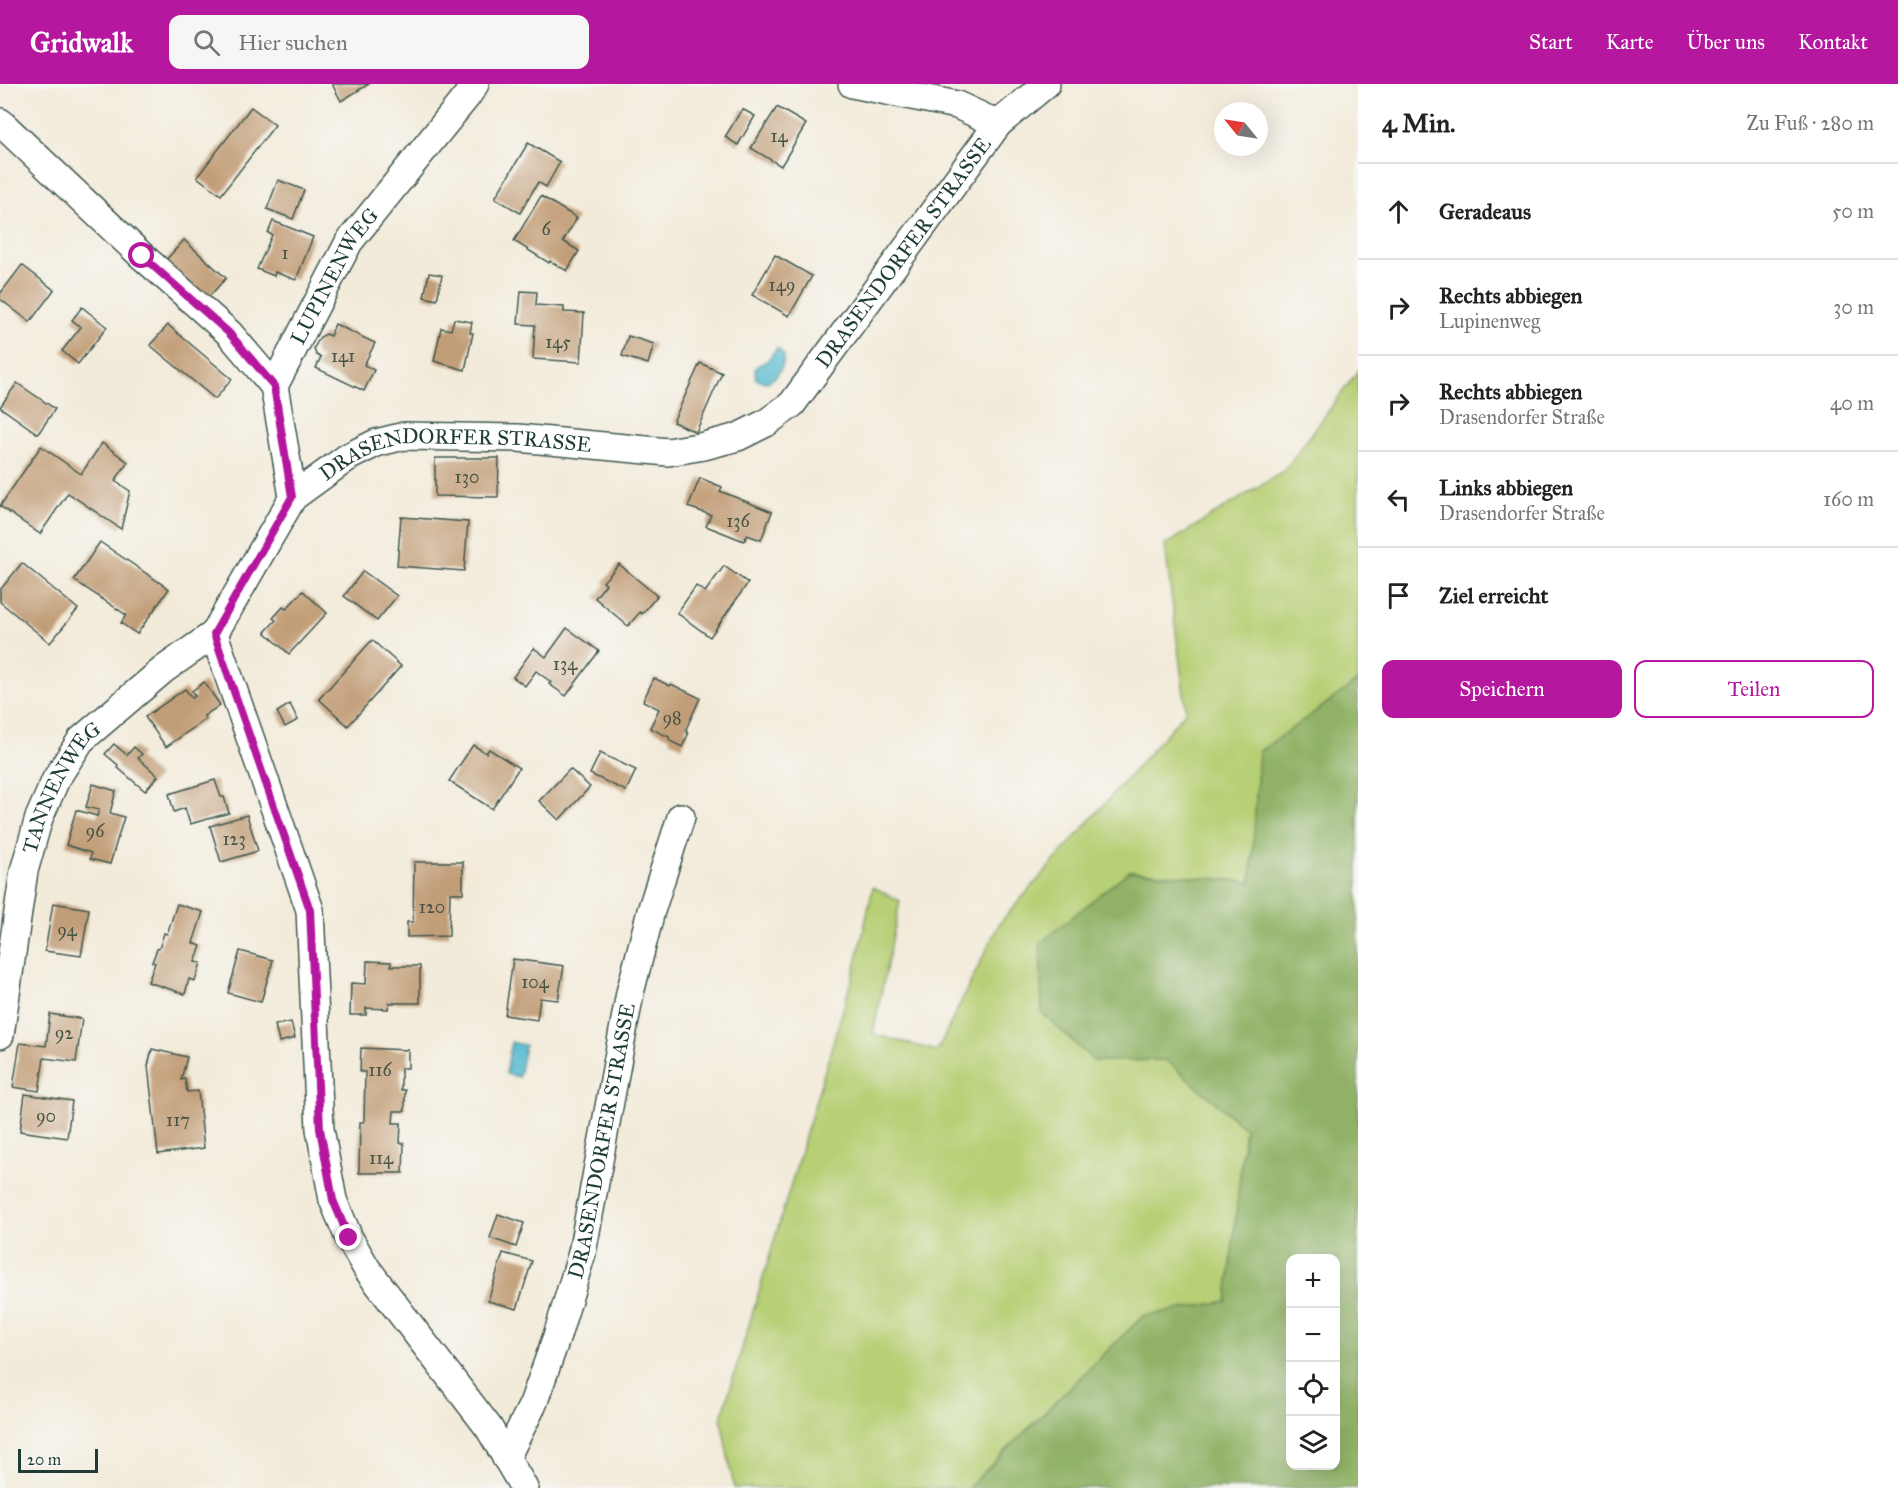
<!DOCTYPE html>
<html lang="de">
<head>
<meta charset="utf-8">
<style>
  :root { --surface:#fff; --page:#f6f6f6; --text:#222; --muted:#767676; --line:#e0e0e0; --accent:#b5179e }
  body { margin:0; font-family:"IM FELL Great Primer",serif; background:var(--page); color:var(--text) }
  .controls { position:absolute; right:18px; bottom:18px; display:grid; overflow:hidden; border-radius:12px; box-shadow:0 6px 24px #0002 }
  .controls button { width:54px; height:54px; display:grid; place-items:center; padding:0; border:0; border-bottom:2px solid var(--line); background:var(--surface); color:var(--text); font:30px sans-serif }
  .compass { position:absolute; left:1214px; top:18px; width:54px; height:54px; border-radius:50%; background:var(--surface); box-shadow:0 6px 24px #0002; rotate:300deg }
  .scale { position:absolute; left:18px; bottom:15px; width:80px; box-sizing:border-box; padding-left:6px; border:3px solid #1f3d34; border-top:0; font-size:16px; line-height:21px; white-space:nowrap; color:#1f3d34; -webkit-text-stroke:4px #f6f6f2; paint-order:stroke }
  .stop { position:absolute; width:18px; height:18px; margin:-14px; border:4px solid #b5179e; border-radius:50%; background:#fff }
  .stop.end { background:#b5179e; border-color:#fff; box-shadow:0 2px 6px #0008 }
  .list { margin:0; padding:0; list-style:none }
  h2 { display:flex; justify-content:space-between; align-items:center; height:78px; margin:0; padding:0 24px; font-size:26px }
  h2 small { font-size:20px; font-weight:400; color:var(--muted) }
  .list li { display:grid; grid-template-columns:39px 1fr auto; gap:18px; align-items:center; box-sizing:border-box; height:96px; padding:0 24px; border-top:2px solid var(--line) }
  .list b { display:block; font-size:22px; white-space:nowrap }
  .list p { margin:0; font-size:20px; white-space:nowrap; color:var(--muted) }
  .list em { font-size:20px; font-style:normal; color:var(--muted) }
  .actions { display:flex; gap:12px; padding:18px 24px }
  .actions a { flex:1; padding:14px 0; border:2px solid var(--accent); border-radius:12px; text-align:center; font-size:21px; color:var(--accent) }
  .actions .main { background:var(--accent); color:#fff }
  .icon { flex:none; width:33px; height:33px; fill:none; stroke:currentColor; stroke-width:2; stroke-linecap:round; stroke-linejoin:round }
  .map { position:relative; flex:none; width:1358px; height:1404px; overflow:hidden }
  header { display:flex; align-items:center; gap:36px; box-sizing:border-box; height:84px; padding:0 30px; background:var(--accent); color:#fff }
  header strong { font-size:28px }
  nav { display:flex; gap:33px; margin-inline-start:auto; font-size:21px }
  .search { width:420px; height:54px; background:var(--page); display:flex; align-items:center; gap:15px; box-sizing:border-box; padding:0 21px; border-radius:12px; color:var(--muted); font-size:22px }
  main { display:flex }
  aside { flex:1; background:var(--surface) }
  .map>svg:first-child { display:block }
</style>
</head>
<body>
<header>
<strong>Gridwalk</strong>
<div class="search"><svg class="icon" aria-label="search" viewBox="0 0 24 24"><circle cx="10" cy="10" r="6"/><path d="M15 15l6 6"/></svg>Hier suchen</div>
<nav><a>Start</a><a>Karte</a><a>Über uns</a><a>Kontakt</a></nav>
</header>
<main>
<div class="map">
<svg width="1358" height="1404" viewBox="0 0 1358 1404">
  <rect width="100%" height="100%" fill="#f6f6f2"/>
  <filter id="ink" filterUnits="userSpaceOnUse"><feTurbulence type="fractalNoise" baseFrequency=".0167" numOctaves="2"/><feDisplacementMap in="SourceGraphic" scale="12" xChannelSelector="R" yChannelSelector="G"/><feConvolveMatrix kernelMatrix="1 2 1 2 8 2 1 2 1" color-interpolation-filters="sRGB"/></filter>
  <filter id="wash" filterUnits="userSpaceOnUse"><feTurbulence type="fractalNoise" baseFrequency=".008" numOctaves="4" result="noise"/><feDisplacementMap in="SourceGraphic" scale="24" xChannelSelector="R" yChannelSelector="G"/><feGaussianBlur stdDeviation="1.35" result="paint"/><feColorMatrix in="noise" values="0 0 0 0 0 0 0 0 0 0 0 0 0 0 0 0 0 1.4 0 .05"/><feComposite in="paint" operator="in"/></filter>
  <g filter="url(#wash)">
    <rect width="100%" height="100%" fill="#f3ebda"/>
    <polygon fill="#b7cf74" stroke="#6b8654" stroke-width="1.5" points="1358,287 1358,597 1259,668 1251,798 1129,787 1094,977 1166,976 1245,1044 1227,1218 1143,1232 968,1404 734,1404 721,1335 855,885 873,803 900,817 873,950 937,967 999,840 1186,627 1165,461 1284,387"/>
    <path fill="#91b266" stroke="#58784d" stroke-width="1.5" fill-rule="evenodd" d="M1358 597V1404H968L1143 1232 1227 1217 1245 1044 1166 976 1094 977 1042 929 1040 859 1129 787 1251 798 1259 668ZM1290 1174H1336V1382H1290Z"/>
    <g fill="#50b7cf" stroke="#387a82" stroke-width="1.5">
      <path d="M777 264 784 271C784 286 771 305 756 295L755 285 758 281 767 277Z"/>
      <polygon points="511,958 525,961 519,993 506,990"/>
    </g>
    <g id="blocks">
      <g fill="#c29e78">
        <polygon points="332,0 369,0 341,17"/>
        <polygon points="251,23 275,41 221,111 197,93"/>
        <polygon points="777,23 806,40 781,82 751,64"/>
        <polygon points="742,25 755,32 738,61 725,53"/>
        <polygon points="528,59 560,78 546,103 538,98 520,129 495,114"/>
        <polygon points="278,96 304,106 293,135 267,125"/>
        <polygon points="541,112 577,134 563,157 579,167 567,187 550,177 549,179 514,157"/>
        <polygon points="273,137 313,153 296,196 275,188 274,192 257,185 272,151 268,149"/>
        <polygon points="184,156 226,194 206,216 165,177"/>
        <polygon points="775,171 812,192 789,232 752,211"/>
        <polygon points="22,181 54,206 30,238 0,215 0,210"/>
        <polygon points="429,189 442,191 437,216 424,213"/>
        <polygon points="521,207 537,208 536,221 564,223 564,228 584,229 581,278 533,275 535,241 518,240"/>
        <polygon points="82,223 107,243 78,280 62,267 81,243 72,236"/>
        <polygon points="454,235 472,238 470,249 473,249 465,286 434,277 441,244 451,246"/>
        <polygon points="335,240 375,259 364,281 374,286 364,307 316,284 321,273 316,271 314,264 320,253 326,250 330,252"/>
        <polygon points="168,241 232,295 215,315 150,261"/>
        <polygon points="628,252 654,260 648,280 622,272"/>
        <polygon points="700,279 722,289 696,348 673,338"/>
        <polygon points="17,299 55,325 38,350 0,323"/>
        <polygon points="102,359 128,378 115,397 130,407 121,445 68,409 40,450 0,422 41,362 81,390"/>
        <polygon points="435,374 499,374 498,413 435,412"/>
        <polygon points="700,394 722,403 720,407 772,428 761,456 747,451 744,457 706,442 711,431 688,423"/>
        <polygon points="401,433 468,438 464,487 397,482"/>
        <polygon points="100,458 169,505 137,550 121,539 126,531 74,496"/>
        <polygon points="22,479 78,525 50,559 0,518 0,506"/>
        <polygon points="619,480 657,512 642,530 640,528 628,542 595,514 606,500 603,498"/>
        <polygon points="724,482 748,499 710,553 677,529 696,502 705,508"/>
        <polygon points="363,487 397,512 377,537 344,512"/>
        <polygon points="303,507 327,529 289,570 265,548 276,536 273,534 283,523 286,525"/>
        <polygon points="567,544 599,567 566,612 549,600 551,598 536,587 525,602 513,593 534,564 546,573"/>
        <polygon points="372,556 401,582 348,642 319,615"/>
        <polygon points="654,594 670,602 671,600 700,614 686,645 688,651 682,663 670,657 669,653 650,644 659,625 643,617"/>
        <polygon points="204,598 220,621 204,632 206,635 166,663 145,633 185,605 192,614 195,612 192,607"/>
        <polygon points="290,620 298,636 285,643 277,628"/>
        <polygon points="114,660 127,671 134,663 142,670 138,674 158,692 145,707 117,683 118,681 105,670"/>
        <polygon points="473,661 486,669 489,665 519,684 492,725 449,697"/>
        <polygon points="600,669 636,686 626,707 590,690"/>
        <polygon points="570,685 590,703 559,736 539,717"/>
        <polygon points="215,696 221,713 224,713 229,729 190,740 185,724 174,728 169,710"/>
        <polygon points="93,700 116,707 110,729 124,733 110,780 90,775 91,769 66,761 76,726 97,732 99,726 86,723"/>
        <polygon points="247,731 258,767 221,778 210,742"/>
        <polygon points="414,778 463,778 463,809 450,809 449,852 407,853 407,838 413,838"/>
        <polygon points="53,819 89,825 81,872 45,867"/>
        <polygon points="177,820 203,828 193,859 201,862 195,878 201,879 195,897 189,895 185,910 148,898 155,879 152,878 157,865 159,865 164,849 167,850"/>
        <polygon points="240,867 273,876 261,918 228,909"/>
        <polygon points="513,875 564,882 558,916 540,914 537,936 505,931"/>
        <polygon points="367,877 391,878 391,882 420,882 420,919 389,919 388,925 366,924 366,931 350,931 351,899 366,900"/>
        <polygon points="50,930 82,935 76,978 44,974 39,1007 13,1003 20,959 46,962"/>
        <polygon points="291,938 295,954 279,958 275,941"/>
        <polygon points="361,964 408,966 408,984 401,984 401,1006 405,1006 405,1027 394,1027 393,1039 401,1039 400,1059 404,1059 403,1089 359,1089 360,1038 364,1038 365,988 360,988"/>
        <polygon points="152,965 187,973 181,996 185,995 187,1008 198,1007 204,1064 158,1070 148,982"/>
        <polygon points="25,1010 72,1017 67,1054 20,1047"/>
        <polygon points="498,1130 524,1139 516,1163 490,1154"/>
        <polygon points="503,1169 532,1177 517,1225 488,1217"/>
      </g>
    </g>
  </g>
  <g filter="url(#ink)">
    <use href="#blocks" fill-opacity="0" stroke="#3f574d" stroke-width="1.5"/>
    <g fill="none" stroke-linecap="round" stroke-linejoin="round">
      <g stroke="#3f574d" stroke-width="30">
        <g id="minor">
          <polyline points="852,0 957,21 998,40"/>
          <polyline points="0,38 142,172 229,249 274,302"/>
          <path id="s1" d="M293 413 274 302 349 158 467 12 475 0"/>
          <polyline points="214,550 310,826 320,1045 333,1116 349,1154 367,1185 489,1344 524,1404"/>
          <path id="s2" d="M0 951 24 787 39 734 56 695 81 656 163 586 214 550 293 413 348 373 376 359 404 352 518 354 668 368 704 362 738 353 766 339 792 320 998 40 1046 0"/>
          <path id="s3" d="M506 1374 533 1320 557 1252 582 1169 630 909 651 827 681 733"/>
        </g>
      </g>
      <use href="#minor" stroke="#fff" stroke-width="27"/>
    </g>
  </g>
  <g fill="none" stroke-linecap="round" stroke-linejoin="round" filter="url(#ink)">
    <polyline stroke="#b5179e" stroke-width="8" points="142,172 229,249 274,302 292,413 214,550 310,826 320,1045 333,1116 349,1154"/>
  </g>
  <g text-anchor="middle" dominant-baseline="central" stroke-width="5" stroke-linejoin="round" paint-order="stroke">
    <g font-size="18" fill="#485545">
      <text x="779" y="52">14</text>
      <text x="546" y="145">6</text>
      <text x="285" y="169">1</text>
      <text x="782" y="201">149</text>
      <text x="558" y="258">145</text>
      <text x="343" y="272">141</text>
      <text x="467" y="393">130</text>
      <text x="738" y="437">136</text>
      <text x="565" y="580">134</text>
      <text x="672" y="634">98</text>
      <text x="95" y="747">96</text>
      <text x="234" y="755">123</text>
      <text x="432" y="823">120</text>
      <text x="67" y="846">94</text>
      <text x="535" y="898">104</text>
      <text x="64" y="949">92</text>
      <text x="380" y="986">116</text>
      <text x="46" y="1032">90</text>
      <text x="178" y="1036">117</text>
      <text x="381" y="1074">114</text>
    </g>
    <g font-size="21" fill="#1f3d34" stroke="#f6f6f2">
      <text stroke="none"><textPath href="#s2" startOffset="1354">DRASENDORFER STRASSE</textPath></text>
      <text stroke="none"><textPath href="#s1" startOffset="238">LUPINENWEG</textPath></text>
      <text stroke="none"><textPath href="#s2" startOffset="814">DRASENDORFER STRASSE</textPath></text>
      <text stroke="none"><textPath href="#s2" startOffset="258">TANNENWEG</textPath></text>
      <text stroke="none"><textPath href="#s3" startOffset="333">DRASENDORFER STRASSE</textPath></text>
    </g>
  </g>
</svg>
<div class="controls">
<button>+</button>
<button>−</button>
<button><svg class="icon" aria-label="locate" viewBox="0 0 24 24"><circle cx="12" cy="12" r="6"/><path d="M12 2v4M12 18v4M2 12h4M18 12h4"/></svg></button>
<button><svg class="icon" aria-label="layers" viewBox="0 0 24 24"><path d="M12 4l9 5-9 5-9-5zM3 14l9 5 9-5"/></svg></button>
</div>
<svg class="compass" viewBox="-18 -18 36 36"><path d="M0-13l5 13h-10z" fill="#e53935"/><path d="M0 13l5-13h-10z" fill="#767676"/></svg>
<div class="scale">20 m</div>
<div class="stop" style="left:142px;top:172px"></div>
<div class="stop end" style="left:349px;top:1154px"></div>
</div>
<aside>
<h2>4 Min.<small>Zu Fuß · 280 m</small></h2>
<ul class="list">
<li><svg class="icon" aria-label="ahead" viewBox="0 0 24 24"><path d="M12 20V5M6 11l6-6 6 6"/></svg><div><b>Geradeaus</b></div><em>50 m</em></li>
<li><svg class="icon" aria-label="right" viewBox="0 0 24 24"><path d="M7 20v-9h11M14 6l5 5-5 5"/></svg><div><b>Rechts abbiegen</b><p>Lupinenweg</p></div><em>30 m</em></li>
<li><svg class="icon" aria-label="right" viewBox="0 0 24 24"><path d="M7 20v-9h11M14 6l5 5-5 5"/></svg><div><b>Rechts abbiegen</b><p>Drasendorfer Straße</p></div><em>40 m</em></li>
<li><svg class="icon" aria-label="left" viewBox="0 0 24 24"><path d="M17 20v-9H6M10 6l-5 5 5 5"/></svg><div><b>Links abbiegen</b><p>Drasendorfer Straße</p></div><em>160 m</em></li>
<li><svg class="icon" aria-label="arrive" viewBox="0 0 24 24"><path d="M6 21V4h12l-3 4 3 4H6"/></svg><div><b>Ziel erreicht</b></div></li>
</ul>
<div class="actions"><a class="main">Speichern</a><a>Teilen</a></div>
</aside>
</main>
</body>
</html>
